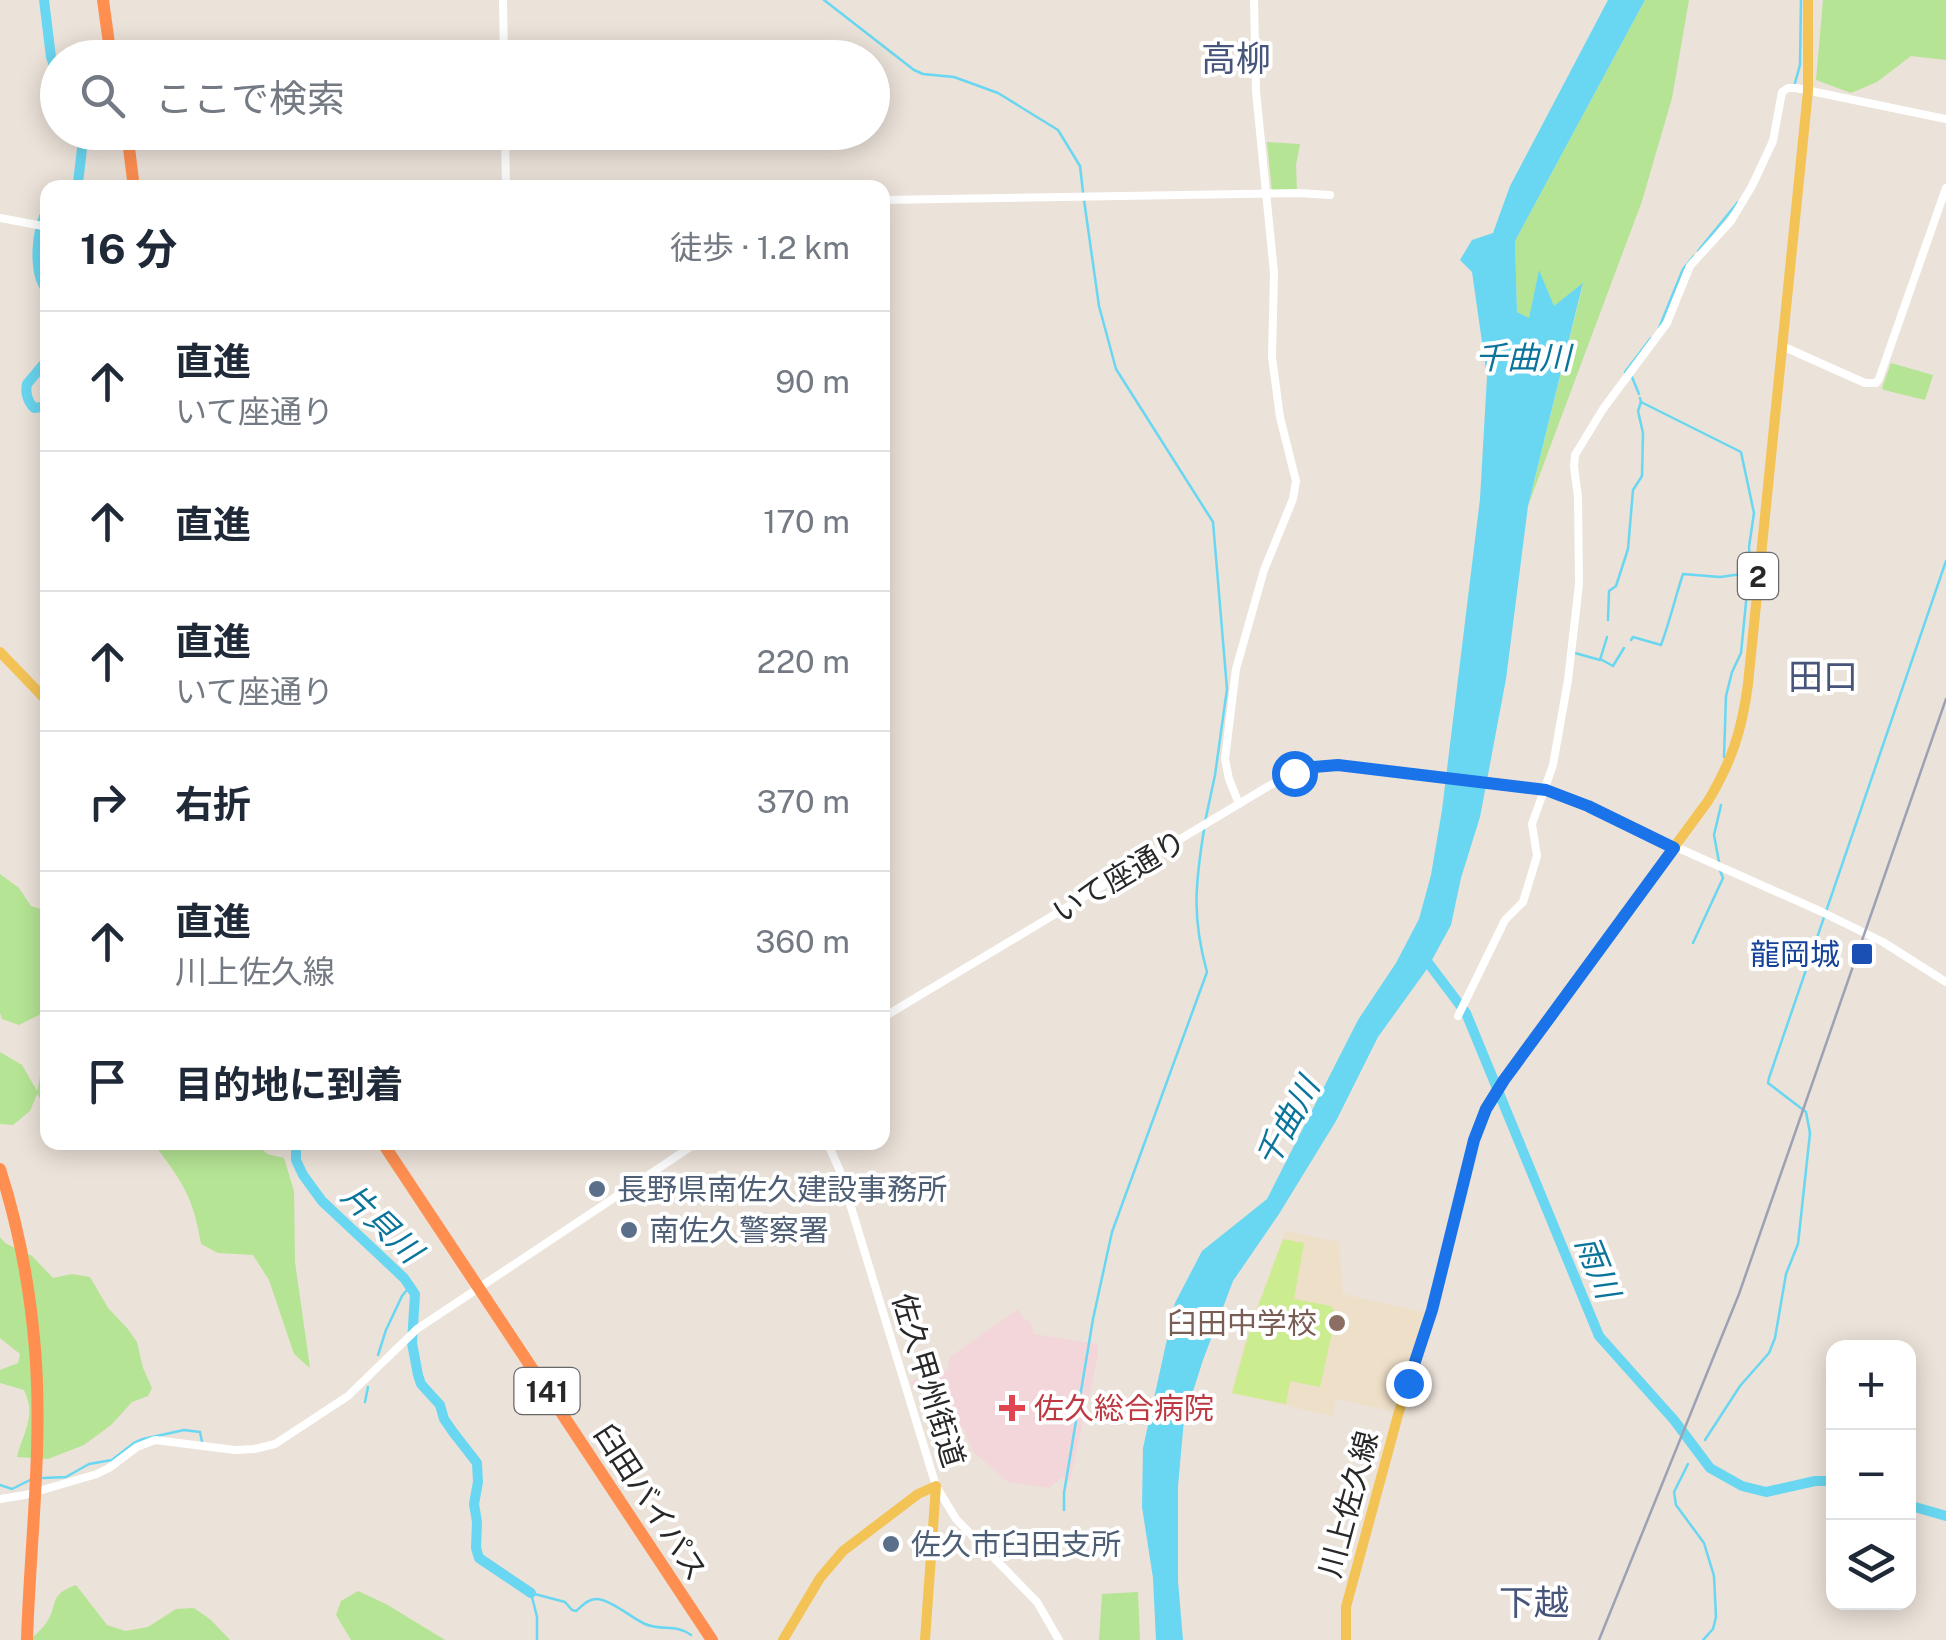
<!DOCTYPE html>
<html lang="ja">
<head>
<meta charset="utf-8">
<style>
  :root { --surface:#fff; --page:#f6f6f7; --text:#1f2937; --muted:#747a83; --line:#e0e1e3 }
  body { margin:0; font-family:"Public Sans","Noto Sans JP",sans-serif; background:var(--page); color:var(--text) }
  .controls { position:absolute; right:30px; bottom:30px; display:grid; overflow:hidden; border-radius:20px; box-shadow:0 5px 25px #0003 }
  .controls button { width:90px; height:90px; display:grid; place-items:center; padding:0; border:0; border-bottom:2px solid var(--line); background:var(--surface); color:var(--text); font:50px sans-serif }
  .stop { position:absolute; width:30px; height:30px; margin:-22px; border:8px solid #1a73e8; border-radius:50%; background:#fff }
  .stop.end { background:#1a73e8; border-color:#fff; box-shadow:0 2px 10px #0008 }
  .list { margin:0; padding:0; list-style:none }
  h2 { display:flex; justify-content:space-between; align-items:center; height:130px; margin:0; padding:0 40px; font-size:42px }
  h2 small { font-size:32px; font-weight:400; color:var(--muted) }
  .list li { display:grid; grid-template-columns:65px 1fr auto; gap:30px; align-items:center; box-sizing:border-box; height:140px; padding:0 40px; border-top:2px solid var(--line) }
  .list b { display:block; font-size:38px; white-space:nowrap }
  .list p { margin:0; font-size:32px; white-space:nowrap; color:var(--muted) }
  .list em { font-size:32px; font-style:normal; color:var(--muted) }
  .icon { flex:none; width:55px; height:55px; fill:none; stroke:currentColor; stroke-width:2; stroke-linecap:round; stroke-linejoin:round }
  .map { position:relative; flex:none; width:1946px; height:1640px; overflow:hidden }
  .search { position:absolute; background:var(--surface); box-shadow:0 5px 25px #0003; left:40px; top:40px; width:850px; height:110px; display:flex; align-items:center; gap:25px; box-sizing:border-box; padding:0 35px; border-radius:55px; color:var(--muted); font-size:38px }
  .panel { position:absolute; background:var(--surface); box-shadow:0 5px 25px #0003; left:40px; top:180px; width:850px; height:970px; border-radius:20px }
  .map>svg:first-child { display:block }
</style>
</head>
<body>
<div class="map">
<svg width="1946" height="1640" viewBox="0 0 1946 1640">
  <rect width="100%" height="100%" fill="#ebe2d9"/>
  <polygon fill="#eedfc8" points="1286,1231 1339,1242 1343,1294 1427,1313 1396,1412 1336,1399 1332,1416 1231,1393 1248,1329"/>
  <polygon fill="#f3d6da" points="1018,1309 1023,1318 1030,1322 1034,1334 1097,1344 1098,1356 1070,1480 1061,1478 1049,1488 1008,1482 973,1452 963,1427 945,1431 933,1387 914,1390 910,1381 947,1370 950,1357"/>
  <g fill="#b5e494">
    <polygon points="1645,0 1689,0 1672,98 1642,201 1528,506 1583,285 1554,307 1539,272 1529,319 1517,312 1515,241"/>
    <polygon points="1823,0 1946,0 1946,60 1911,56 1877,82 1851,93 1816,80"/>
    <polygon points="1267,142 1300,144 1296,165 1297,190 1272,191"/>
    <polygon points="1891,363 1933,375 1925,400 1884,390 1882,388"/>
    <polygon points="0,874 19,888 31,906 47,911 47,1011 19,1025 2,1019 0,1013"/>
    <polygon points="0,1052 22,1065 37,1091 40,1077 47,1074 47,1109 37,1094 30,1111 13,1125 0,1124"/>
    <path d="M153 1143H257L267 1154 284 1158 294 1191 295 1262 310 1368 294 1354 269 1280 253 1255 218 1253 201 1244C193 1196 182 1181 153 1143Z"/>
    <path d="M0 1237 5 1243 32 1256 53 1278 72 1274 90 1277 108 1308 127 1328 137 1342 143 1368 152 1388 148 1396 132 1402 111 1425 84 1445 48 1459 17 1457C23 1432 37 1417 24 1390L0 1383V1370L18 1363 20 1354 0 1338Z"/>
    <path d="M76 1585 107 1625 125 1631 148 1627 176 1609 194 1608 211 1620 230 1640H30C35 1635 43 1628 47 1622 59 1603 48 1595 76 1585Z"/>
    <polygon points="358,1591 386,1604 445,1640 351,1640 336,1615 341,1601"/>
    <polygon points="1138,1592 1140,1640 1099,1640 1102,1594"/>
  </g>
  <polygon fill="#cbec8f" points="1283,1239 1304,1243 1294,1299 1331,1306 1336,1314 1320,1387 1290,1381 1286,1404 1232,1393 1251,1326"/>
  <polygon fill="#69d7f1" points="1608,0 1645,0 1515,241 1517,312 1529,318 1539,270 1554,306 1583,283 1528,506 1506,679 1480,817 1461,878 1451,925 1427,969 1378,1037 1336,1121 1279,1214 1233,1281 1203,1360 1184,1420 1178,1486 1178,1581 1183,1640 1156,1640 1153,1578 1142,1507 1143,1448 1175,1303 1202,1251 1267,1199 1358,1020 1396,963 1419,919 1431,875 1442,810 1480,499 1487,377 1472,272 1460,260 1472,240 1493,233 1510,186"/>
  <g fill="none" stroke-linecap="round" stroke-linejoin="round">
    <g stroke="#69d7f1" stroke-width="2.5">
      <polyline points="824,0 914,70 923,74 954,77 998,93 1058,130 1080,166 1083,192"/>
      <polyline points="1795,83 1800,65 1801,0"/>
      <polyline points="1084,200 1099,306 1116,369 1213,522 1227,689 1215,775 1205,822"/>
      <polyline points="1698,251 1738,202"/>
      <polyline points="1659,328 1683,269 1694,256"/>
      <polyline points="1625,372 1651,338"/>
      <polyline points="1632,377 1639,394"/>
      <polyline points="1640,398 1641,402 1741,452 1754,513 1749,547 1750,562 1741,653 1732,672 1726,696 1724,757"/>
      <polyline points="1608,620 1609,591 1616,586 1628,549 1633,490 1642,476 1643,433 1638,411 1641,402"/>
      <path d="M1631 640 1633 637 1661 645C1670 621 1675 598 1683 574L1720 577 1749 573"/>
      <polyline points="1575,653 1600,660 1607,637"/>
      <polyline points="1602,660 1613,666 1624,648"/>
      <polyline points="1719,862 1714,835 1721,805"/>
      <polyline points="1693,943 1723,878 1719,868"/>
      <polyline points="378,1355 386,1330 402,1296 410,1286"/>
      <polyline points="365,1402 368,1387"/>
      <polyline points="1705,1440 1740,1386 1769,1353 1775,1338 1786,1274 1798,1244 1810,1133 1806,1112 1768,1083 1769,1078 1946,561"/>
      <polyline points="1688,1464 1674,1492 1676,1505 1704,1543 1714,1576 1716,1617 1713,1629 1703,1640"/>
      <polyline points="43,1478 66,1477 89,1464 112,1460 134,1443 143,1439 184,1430 200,1432 202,1442"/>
      <polyline points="0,1485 12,1489 30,1480"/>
      <path d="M1064 1510V1493L1093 1319 1112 1232 1207 972C1192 918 1195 885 1204 830"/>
      <path d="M537 1640V1617L531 1593 565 1602 572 1610 576 1611C582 1606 588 1599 596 1599 610 1599 632 1618 645 1624 661 1631 677 1624 691 1635"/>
    </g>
    <g stroke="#69d7f1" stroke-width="10">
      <polyline points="44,0 51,57 58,78"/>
      <polyline points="75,188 78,183 84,132"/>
      <path d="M48 209C36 227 32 275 48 291"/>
      <path d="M48 359 27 384C25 393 28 402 34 408L48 406"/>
      <polyline points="1423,956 1466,1013 1599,1336 1674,1420 1710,1468 1742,1486 1766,1492 1815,1481 1834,1481"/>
      <polyline points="296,1142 296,1160 303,1175 322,1201 404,1278 415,1294 412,1343 418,1375 421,1384 440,1405 444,1419 453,1432 477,1463 478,1482 474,1504 477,1522 476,1548 479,1558 531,1593"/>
      <polyline points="1908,1505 1946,1516"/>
    </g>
    <g stroke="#fff" stroke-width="8">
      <polyline points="503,0 504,58"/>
      <polyline points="505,132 506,188"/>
      <polyline points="882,200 1298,193 1330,195"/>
      <polyline points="0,218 48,227"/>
      <polyline points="1782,346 1865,383 1876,383 1879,379 1946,188"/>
      <polyline points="1239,804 1229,779 1225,759 1236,669 1264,570 1293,499 1296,481 1280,417 1272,357 1274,273 1256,91 1254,0"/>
      <polyline points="1458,1016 1505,920 1523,902 1537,856 1532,824 1553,765 1568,680 1579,584 1578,497 1574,467 1575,455 1603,409 1667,323 1690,266 1731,221 1752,186 1773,141 1782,92 1788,88 1796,88 1946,119"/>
      <path d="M882 1018 1267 787C1291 774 1311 766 1338 765L1535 788 1555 793 1822 912 1883 942 1946 982"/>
      <polyline points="827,1142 840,1171 936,1486 956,1519 1037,1602 1059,1640"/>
      <polyline points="0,1499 25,1495 97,1474 109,1468 137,1447 155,1440 235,1450 254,1449 275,1444 348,1396 417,1329 698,1142"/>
    </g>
    <g stroke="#f3c356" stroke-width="10">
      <polyline points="0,652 48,702"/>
      <polyline points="783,1640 820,1578 843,1551 918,1494 936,1486 925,1640"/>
      <path d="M1346 1640V1607L1398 1415 1432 1310 1474 1140 1485 1109 1504 1079 1708 801C1732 761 1742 730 1748 684L1808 91V0"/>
    </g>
    <g stroke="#ff8f51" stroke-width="12">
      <polyline points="103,0 111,58"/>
      <polyline points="127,132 134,188"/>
      <polyline points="382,1142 712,1640"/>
      <path d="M0 1169C19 1228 30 1288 35 1349 43 1446 30 1544 27 1640"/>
    </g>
    <polyline stroke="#9ca1b3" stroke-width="2.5" points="1599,1640 1739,1294 1946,699"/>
  </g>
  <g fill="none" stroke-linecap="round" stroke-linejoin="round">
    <polyline stroke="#1a73e8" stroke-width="12" points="1294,773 1314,767 1338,765 1546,790 1588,806 1674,848 1504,1080 1486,1109 1474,1140 1432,1310 1408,1383"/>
  </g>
  <rect fill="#1a4fb4" stroke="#fff" stroke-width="4" x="1850" y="942" width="24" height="24" rx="5"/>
  <g fill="#5c6f8a" stroke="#fff" stroke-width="4">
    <circle cx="597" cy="1189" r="10"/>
    <circle cx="629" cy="1230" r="10"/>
    <circle cx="891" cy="1544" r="10"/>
  </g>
  <circle fill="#8d6e63" stroke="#fff" stroke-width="4" cx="1337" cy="1323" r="10"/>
  <path fill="#e0444e" stroke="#fff" stroke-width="4" d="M1007 1393h10v10h10v10h-10v10h-10v-10h-10v-10h10z"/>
  <g text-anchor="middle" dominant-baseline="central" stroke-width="8" stroke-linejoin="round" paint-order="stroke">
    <g fill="#fff" stroke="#686868" stroke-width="2.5">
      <rect x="1738" y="553" width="40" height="46" rx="8"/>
      <rect x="514.5" y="1368" width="65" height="46" rx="8"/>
    </g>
    <g font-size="28" font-weight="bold" fill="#282828">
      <text x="1758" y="576">2</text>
      <text x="547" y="1391">141</text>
    </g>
    <g font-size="30" fill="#282828" stroke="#fff">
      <text transform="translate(1119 876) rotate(-31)">いて座通り</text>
      <text transform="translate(929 1380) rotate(73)">佐久甲州街道</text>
      <text transform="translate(651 1502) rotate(57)">臼田バイパス</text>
      <text transform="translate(1348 1504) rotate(-75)">川上佐久線</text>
    </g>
    <g font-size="30" fill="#164399" stroke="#fff" text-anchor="end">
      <text x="1840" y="954">龍岡城</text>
    </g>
    <g font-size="30" fill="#4e5e75" stroke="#fff" text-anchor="start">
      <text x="617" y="1189">長野県南佐久建設事務所</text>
      <text x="649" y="1230">南佐久警察署</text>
      <text x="911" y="1544">佐久市臼田支所</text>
    </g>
    <g font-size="30" fill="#785e54" stroke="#fff" text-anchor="end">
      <text x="1317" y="1323">臼田中学校</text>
    </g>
    <g font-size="30" fill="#be3a42" stroke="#fff" text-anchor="start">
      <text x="1034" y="1408">佐久総合病院</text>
    </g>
    <g font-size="32" font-style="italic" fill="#0a749b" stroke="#fff">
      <text x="1523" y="357">千曲川</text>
      <text transform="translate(1287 1122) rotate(-61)">千曲川</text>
      <text transform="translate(382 1223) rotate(44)">片貝川</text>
      <text transform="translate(1598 1267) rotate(68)">雨川</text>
    </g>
    <g font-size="35" fill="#48557a" stroke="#fff">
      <text x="1236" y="58">高柳</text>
      <text x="1823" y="676">田口</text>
      <text x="1534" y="1602">下越</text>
    </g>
  </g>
</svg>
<div class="controls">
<button>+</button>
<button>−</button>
<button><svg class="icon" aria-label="layers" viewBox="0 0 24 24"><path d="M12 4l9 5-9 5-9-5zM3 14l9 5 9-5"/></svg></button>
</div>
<div class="stop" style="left:1294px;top:773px"></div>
<div class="stop end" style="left:1408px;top:1383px"></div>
<div class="search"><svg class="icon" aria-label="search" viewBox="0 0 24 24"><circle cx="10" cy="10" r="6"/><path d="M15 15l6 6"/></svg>ここで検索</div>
<section class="panel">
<h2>16 分<small>徒歩 · 1.2 km</small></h2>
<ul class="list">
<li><svg class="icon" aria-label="ahead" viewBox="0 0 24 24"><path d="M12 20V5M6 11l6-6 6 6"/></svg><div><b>直進</b><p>いて座通り</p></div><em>90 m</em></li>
<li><svg class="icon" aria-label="ahead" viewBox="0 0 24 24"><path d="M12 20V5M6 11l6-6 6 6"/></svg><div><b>直進</b></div><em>170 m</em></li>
<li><svg class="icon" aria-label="ahead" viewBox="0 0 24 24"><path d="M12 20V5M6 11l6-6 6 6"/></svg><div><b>直進</b><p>いて座通り</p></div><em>220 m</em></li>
<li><svg class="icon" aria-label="right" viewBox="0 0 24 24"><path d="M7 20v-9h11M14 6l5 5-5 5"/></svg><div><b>右折</b></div><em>370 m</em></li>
<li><svg class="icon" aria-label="ahead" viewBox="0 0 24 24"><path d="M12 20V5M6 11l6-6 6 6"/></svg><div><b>直進</b><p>川上佐久線</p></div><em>360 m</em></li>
<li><svg class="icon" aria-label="arrive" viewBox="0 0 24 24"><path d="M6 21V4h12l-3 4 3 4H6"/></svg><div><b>目的地に到着</b></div></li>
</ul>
</section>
</div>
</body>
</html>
